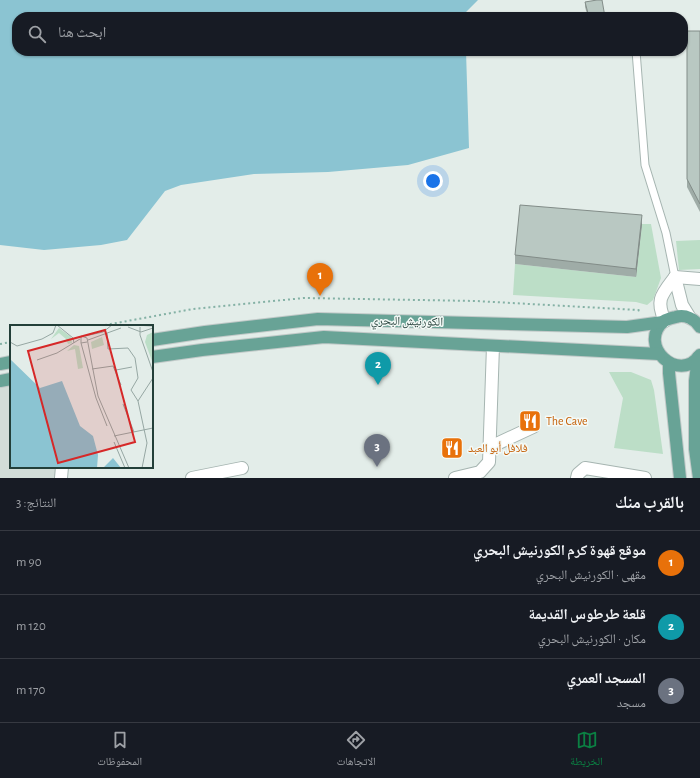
<!DOCTYPE html>
<html lang="ar">
<head>
<meta charset="utf-8">
<style>
  :root { --surface:#171b24; --page:#242831; --text:#f1f3f6; --muted:#9ea1a6; --line:#363941; --accent:#0b8043 }
  body { margin:0; font-family:"Alegreya Sans","Noto Naskh Arabic",sans-serif; background:var(--page); color:var(--text); direction:rtl }
  .you { position:absolute; left:433px; top:181px; width:14px; height:14px; margin:-10px; border:3px solid #fff; border-radius:50%; background:#1a73e8; box-shadow:0 0 0 6px #1a73e833 }
  .badge { display:grid; place-items:center; width:26px; height:26px; border-radius:50%; background:var(--accent); color:#fff; font-size:13px; font-weight:700 }
  .pin { position:absolute; translate:-50% -33px; filter:drop-shadow(0 1px 2px #0008) }
  .pin::after { content:''; position:absolute; top:21px; width:14px; height:12px; background:inherit; clip-path:polygon(0 0,100% 0,50% 100%) }
  .list { margin:0; padding:0; list-style:none }
  h2 { display:flex; justify-content:space-between; align-items:center; height:52px; margin:0; padding:0 16px; font-size:17px }
  h2 small { font-size:13px; font-weight:400; color:var(--muted) }
  .list li { display:grid; grid-template-columns:26px 1fr auto; gap:12px; align-items:center; box-sizing:border-box; height:64px; padding:0 16px; border-top:1px solid var(--line) }
  .list b { display:block; font-size:15px; white-space:nowrap }
  .list p { margin:0; font-size:13px; white-space:nowrap; color:var(--muted) }
  .list em { font-size:13px; font-style:normal; color:var(--muted) }
  .icon { flex:none; width:22px; height:22px; fill:none; stroke:currentColor; stroke-width:2; stroke-linecap:round; stroke-linejoin:round }
  .map { position:relative; flex:none; width:700px; height:478px; overflow:hidden; direction:ltr }
  .search { position:absolute; background:var(--surface); box-shadow:0 1px 3px #0004; left:12px; right:12px; top:12px; height:44px; display:flex; align-items:center; gap:10px; box-sizing:border-box; padding:0 14px; border-radius:16px; color:var(--muted); font-size:15px }
  .sheet { height:244px; background:var(--surface) }
  nav { display:flex; justify-content:space-around; align-items:center; box-sizing:border-box; height:56px; border-top:1px solid var(--line); background:var(--surface); font-size:11px; color:var(--muted) }
  nav a { display:grid; justify-items:center; gap:2px }
  nav .on { color:var(--accent) }
  .map>svg:first-child { display:block }
</style>
</head>
<body>
<div class="map">
<svg width="700" height="478" viewBox="0 0 700 478">
  <rect width="100%" height="100%" fill="#e3ede9"/>
  <polygon fill="#d2ddd8" points="11,379 11,467 62,467 61,478 0,478 0,381"/>
  <g fill="#bcdec7">
    <polygon points="642,224 651,224 661,278 653,300 647,305 636,302 513,295 515,264 636,277"/>
    <polygon points="700,240 700,269 679,270 676,241"/>
    <polygon points="609,372 631,372 651,380 654,390 663,454 614,448 623,398"/>
  </g>
  <polygon fill="#8bc4d2" points="0,0 478,0 465,13 465,17 17,17 17,51 466,51 469,148 408,165 328,172 254,174 181,185 165,191 127,240 101,245 44,250 0,245"/>
  <g fill="none" stroke-linecap="round" stroke-linejoin="round">
    <g stroke="#a6b5b1" stroke-width="9">
      <polyline id="service" points="636,51 645,165 666,233 675,277"/>
    </g>
    <g stroke="#a6b5b1" stroke-width="14">
      <g id="minor">
        <polyline points="675,277 682,305 690,318"/>
        <polyline points="675,277 700,279"/>
        <path d="M665 321C655 300 662 294 675 277"/>
        <polyline points="490,447 533,427"/>
        <polyline points="61,478 62,467"/>
        <polyline points="192,478 242,468"/>
        <polyline points="455,478 480,472 489,462 493,346"/>
        <polyline points="577,478 578,474 585,468 645,478"/>
      </g>
    </g>
    <g stroke="#c1c9c8" stroke-width="14">
      <g id="primary">
        <path d="M700 327C695 319 685 314 676 317 672 318 667 319 664 321 636 345 679 385 700 355"/>
        <polyline points="152,340 205,332 318,319 627,327 663,322"/>
        <polyline points="152,357 202,350 324,337 659,354"/>
        <polyline points="698,357 695,381 695,449 699,478"/>
        <polyline points="669,363 669,373 680,478"/>
        <polyline points="0,364 11,362"/>
        <polyline points="0,381 11,379"/>
      </g>
    </g>
    <g stroke="#84b1a5" stroke-width="2" stroke-dasharray="2 3" stroke-linecap="butt">
      <polyline points="100,326 193,309 304,298 476,301 638,310 642,312"/>
      <polyline points="0,344 11,342"/>
    </g>
    <use href="#service" stroke="#fff" stroke-width="7"/>
    <use href="#minor" stroke="#fff" stroke-width="12"/>
    <use href="#primary" stroke="#68a396" stroke-width="12"/>
  </g>
  <g fill="#9faca7">
    <polygon points="585,2 605,17 588,17 585,7"/>
    <polygon points="687,31 700,31 700,212 687,187"/>
    <polygon points="642,224 636,277 515,264 515,255"/>
  </g>
  <polygon fill="#828c88" points="642,215 642,224 636,277 636,269"/>
  <g fill="#b9c8c2" stroke="#828c88">
    <polygon points="597,0 602,0 605,17 589,17 585,2"/>
    <polygon points="687,31 700,31 700,204 687,179"/>
    <polygon points="520,205 642,215 636,269 515,255"/>
  </g>
  <defs>
    <g id="restaurant-square" transform="scale(1.15)"><rect x="-9" y="-9" width="18" height="18" rx="4" fill="#e8710a" stroke="#f4faf7"/><path d="M-5-6h1v4h1v-4h1v4h1v-4h1v5L-1.5 .5V6h-2V.5L-5-1ZM5-6V6H3V1.5H1.5Q1.5-4 5-6Z" fill="#fff"/></g>
  </defs>
  <g fill-rule="evenodd">
    <use href="#restaurant-square" x="530" y="421"/>
    <use href="#restaurant-square" x="452" y="448"/>
  </g>
  <g text-anchor="middle" dominant-baseline="central" stroke-width="3" stroke-linejoin="round" paint-order="stroke">
    <g font-size="12" fill="#233f39" stroke="#f4faf7">
      <text transform="translate(407 321) rotate(1)">الكورنيش البحري</text>
    </g>
    <g font-size="12" fill="#c56008" stroke="#f4faf7" text-anchor="start">
      <text x="546" y="421">The Cave</text>
      <text x="468" y="448">فلافل أبو العبد</text>
    </g>
  </g>
  <g transform="translate(10 325)">
    <rect width="143" height="143" fill="#e3ede9"/>
    <path d="M49 3 61 12 62 18 58 19 56 14 49 8 41 14ZM143 7V36H142L135 17 137 10ZM92 12 94 20 82 24 81 17ZM64 20 69 21 73 43 68 44 65 24 57 26Z" fill="#bcdec7"/>
    <path d="M0 34 30 63 52 56 70 101 83 111 88 130 87 143H0ZM103 133 111 143H93Z" fill="#8bc4d2"/>
    <path fill="none" stroke="#8bc4d2" stroke-width="2" d="M54 143 64 136 74 143"/>
    <path fill="none" stroke="#96a7a3" stroke-width="1" d="M47 0 63 13 64 18M124 0 143 1M118 2 131 7 143 3M130 2V10L143 47M97 8 98 24 118 23 125 33 128 53 121 65 128 76M75 11 93 7 102 0M78 15 111 3M0 17 7 21 32 14 43 8 46 0M77 17 71 18V11L77 13 88 71 119 143M71 18 86 73 97 101M27 35 47 28 70 14M82 44 103 41 111 60M106 45 122 42M113 79 124 107M104 111 143 103M104 117 115 143M132 143 137 118 128 76 143 53"/>
    <path fill="#d62828" fill-opacity="0.15" stroke="#d62828" stroke-width="2" d="M95 5 125 117 48 138 18 26Z"/>
    <rect width="143" height="143" fill="none" stroke="#233f39" stroke-width="2"/>
  </g>
</svg>
<div class="you"></div>
<div class="pin badge" style="left:320px;top:296px;background:#e8710a">1</div>
<div class="pin badge" style="left:378px;top:385px;background:#0f9aa8">2</div>
<div class="pin badge" style="left:377px;top:467px;background:#6b7280">3</div>
<div class="search"><svg class="icon" aria-label="search" viewBox="0 0 24 24"><circle cx="10" cy="10" r="6"/><path d="M15 15l6 6"/></svg>ابحث هنا</div>
</div>
<section class="sheet">
<h2>بالقرب منك<small>النتائج: 3</small></h2>
<ul class="list">
<li><span class="badge" style="background:#e8710a">1</span><div><b>موقع قهوة كرم الكورنيش البحري</b><p>مقهى · الكورنيش البحري</p></div><em>90 m</em></li>
<li><span class="badge" style="background:#0f9aa8">2</span><div><b>قلعة طرطوس القديمة</b><p>مكان · الكورنيش البحري</p></div><em>120 m</em></li>
<li><span class="badge" style="background:#6b7280">3</span><div><b>المسجد العمري</b><p>مسجد</p></div><em>170 m</em></li>
</ul>
</section>
<nav>
<a class="on"><svg class="icon" aria-label="map" viewBox="0 0 24 24"><path d="M3 6l6-2 6 2 6-2v14l-6 2-6-2-6 2zM9 4v14M15 6v14"/></svg>الخريطة</a>
<a><svg class="icon" aria-label="directions" viewBox="0 0 24 24"><path d="M12 3l9 9-9 9-9-9zM9 14v-3h6M13 9l2 2-2 2"/></svg>الاتجاهات</a>
<a><svg class="icon" aria-label="saved" viewBox="0 0 24 24"><path d="M7 4h10v16l-5-4-5 4z"/></svg>المحفوظات</a>
</nav>
</body>
</html>
